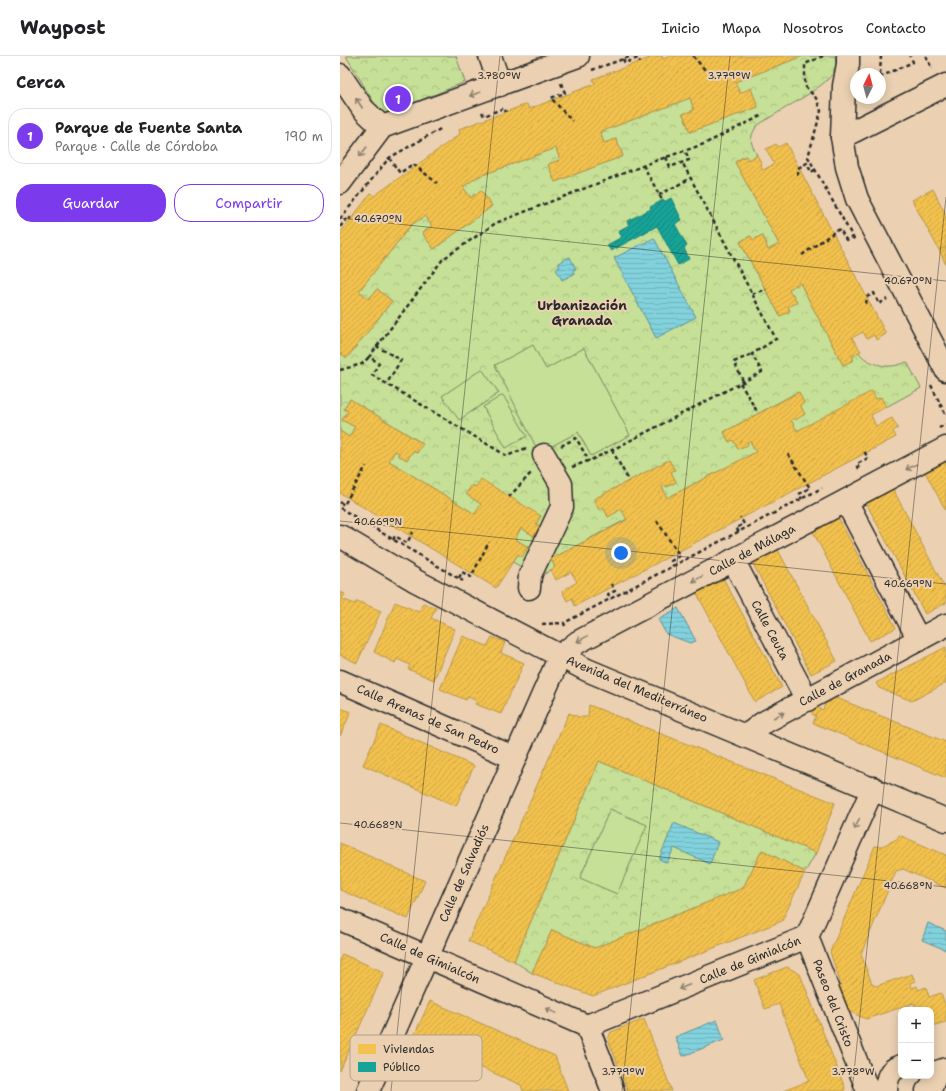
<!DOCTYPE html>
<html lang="es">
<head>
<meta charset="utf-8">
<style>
  :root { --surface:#fff; --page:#f6f6f6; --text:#202124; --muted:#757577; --line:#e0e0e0; --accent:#7c3aed }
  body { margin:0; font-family:"Shantell Sans",sans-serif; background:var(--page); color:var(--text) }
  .controls { position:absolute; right:12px; bottom:12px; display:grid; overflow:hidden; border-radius:8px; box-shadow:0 2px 10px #0003 }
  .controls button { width:36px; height:36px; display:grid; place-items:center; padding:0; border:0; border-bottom:1px solid var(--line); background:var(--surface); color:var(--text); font:20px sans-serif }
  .compass { position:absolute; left:510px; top:12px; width:36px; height:36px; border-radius:50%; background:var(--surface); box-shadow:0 2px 10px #0003; rotate:6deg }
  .you { position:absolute; left:281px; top:497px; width:14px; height:14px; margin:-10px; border:3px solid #fff; border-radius:50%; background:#1a73e8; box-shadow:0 0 0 6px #1a73e833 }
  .badge { display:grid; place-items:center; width:26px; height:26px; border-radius:50%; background:var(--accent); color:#fff; font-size:13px; font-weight:700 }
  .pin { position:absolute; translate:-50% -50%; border:2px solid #fff; box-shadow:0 1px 4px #0006 }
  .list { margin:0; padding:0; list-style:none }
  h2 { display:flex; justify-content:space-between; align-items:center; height:52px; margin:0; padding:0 16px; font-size:17px }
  h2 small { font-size:13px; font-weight:400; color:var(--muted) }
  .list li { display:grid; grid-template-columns:26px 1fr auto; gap:12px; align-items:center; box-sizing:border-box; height:56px; margin:0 8px 8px; padding:0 8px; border:1px solid var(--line); border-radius:16px }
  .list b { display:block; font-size:15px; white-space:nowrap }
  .list p { margin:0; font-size:13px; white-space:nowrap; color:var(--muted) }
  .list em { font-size:13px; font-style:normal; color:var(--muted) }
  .actions { display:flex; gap:8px; padding:12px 16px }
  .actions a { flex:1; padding:9px 0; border:1px solid var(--accent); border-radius:16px; text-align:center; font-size:14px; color:var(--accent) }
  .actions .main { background:var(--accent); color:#fff }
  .map { position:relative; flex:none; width:606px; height:1035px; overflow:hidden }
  header { display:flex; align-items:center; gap:24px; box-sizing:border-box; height:56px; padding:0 20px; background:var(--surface); border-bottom:1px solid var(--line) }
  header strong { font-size:19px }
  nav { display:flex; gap:22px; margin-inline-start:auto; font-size:14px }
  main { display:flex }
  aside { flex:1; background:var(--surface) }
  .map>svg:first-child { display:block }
</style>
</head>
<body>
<header>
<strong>Waypost</strong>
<nav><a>Inicio</a><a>Mapa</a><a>Nosotros</a><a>Contacto</a></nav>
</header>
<main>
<aside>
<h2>Cerca<small></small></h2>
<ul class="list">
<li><span class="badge">1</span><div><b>Parque de Fuente Santa</b><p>Parque · Calle de Córdoba</p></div><em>190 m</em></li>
</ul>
<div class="actions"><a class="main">Guardar</a><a>Compartir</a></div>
</aside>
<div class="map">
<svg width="606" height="1035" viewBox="0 0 606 1035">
  <defs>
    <pattern id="forest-crowns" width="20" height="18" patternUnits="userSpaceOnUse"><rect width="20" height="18" fill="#c6e097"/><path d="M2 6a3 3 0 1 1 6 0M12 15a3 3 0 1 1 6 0" fill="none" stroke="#aac082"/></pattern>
    <pattern id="water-rules" width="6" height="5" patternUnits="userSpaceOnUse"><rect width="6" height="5" fill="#82d2dd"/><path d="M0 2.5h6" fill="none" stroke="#70b4be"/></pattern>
    <pattern id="homes-hatch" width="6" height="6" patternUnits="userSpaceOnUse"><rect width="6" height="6" fill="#f2c14e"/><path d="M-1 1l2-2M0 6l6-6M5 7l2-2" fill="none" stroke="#d0a644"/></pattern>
    <pattern id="public-hatch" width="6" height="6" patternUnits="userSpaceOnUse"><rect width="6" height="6" fill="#17a398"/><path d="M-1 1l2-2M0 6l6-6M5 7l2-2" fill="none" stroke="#15857c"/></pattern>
  </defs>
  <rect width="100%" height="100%" fill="#ebd1b2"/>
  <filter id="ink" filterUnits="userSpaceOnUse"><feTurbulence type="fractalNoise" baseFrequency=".025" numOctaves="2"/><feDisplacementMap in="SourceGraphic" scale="8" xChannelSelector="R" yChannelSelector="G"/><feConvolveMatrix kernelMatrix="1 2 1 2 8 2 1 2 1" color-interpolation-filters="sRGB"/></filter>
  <g filter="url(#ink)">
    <g fill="url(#forest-crowns)" stroke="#788661">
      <polygon points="6,0 116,0 125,26 42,60"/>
      <path d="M463 0H495C496 5 496 10 494 15 487 32 433 57 416 71 409 83 410 86 417 99L408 104 405 100 395 106 439 188 428 194 426 189 427 188 422 179 413 184 410 180 400 186 440 260 450 255 448 251 457 246 452 237 451 238 449 233 460 227 503 309 513 304 512 300 519 296C523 305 541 311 551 310 556 310 561 308 567 306L581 332 546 351 536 343 532 336 457 375 451 364 455 362 456 363 465 358 460 349 464 347 458 336 384 376 389 386 393 384 398 393 407 389V387L410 385 416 396 327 442 322 431 325 429 327 431 336 426 331 416 334 414 329 404 254 443 259 453 264 452 268 461 277 456V455L281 453 287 463 211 503 215 511 203 519 200 530 186 514 173 506 178 498 182 500 188 491 175 483 181 472 194 480 200 471 196 468 201 460 132 429 126 438 141 448 135 458 49 405 55 395 59 397 58 399 67 404 73 395 77 397 82 387 10 343 4 353 8 355 2 364 15 371 9 381 0 375V297L7 302 52 245 37 233 29 243 19 235 71 169 85 160 92 170 82 177 94 193 152 150 141 134 131 142 123 131 137 121 216 92 220 104 208 108 215 126 283 100 276 83 264 87 260 76 350 42 354 54 343 58 350 76 418 51 411 33 400 37 395 26Z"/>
      <polygon points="259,705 476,797 465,816 422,794 403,832 255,892 212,874 192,917 174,905"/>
    </g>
    <g fill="#c6e097" stroke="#788661">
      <polygon points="193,289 206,313 244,292 290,379 251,400 238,376 199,397 155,309"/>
      <polygon points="142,313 159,337 119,364 102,340"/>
      <polygon points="163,339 187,380 166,392 143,351"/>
      <polygon points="270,753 307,769 277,838 240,822"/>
    </g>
    <g fill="url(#water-rules)" stroke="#5f8f96">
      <polygon points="314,182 356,261 316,282 274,202"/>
      <polygon points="230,201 236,213 233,214 234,218 222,224 216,213 220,211 218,207"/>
      <polygon points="338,552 356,585 350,587 326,578 318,563"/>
      <polygon points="334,767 378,786 370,808 334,792 327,807 319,803"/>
      <polygon points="588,867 606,875 606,894 582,884"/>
      <polygon points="377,964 384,984 343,1000 335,981"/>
    </g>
    <g fill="url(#homes-hatch)" stroke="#b69444">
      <polygon points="315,0 322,0 323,3 330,0 463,0 395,26 400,37 411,32 418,51 350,76 343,58 354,54 350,42 260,76 264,87 276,83 283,100 215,126 208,108 220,104 216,92 137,121 123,131 131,142 141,134 152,150 94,193 82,177 92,170 85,160 71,169 19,235 29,243 37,233 52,245 7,302 0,297 0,177 31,137 34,140 120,78 119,73 187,48 189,53 255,28 253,23"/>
      <polygon points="446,87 546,278 536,284 534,279 527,283 523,276 512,282 521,295 512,300 514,304 503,309 460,227 449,233 451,238 452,237 457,246 448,251 450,255 440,260 400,186 411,180 413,184 422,179 427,189 426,189 428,194 439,188 395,106 406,100 408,104 417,99 422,108 421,109 423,114 434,108 426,93 436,88 438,91"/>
      <polygon points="593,133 606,159 606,191 599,194 572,144"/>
      <polygon points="606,191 606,209 599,194"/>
      <polygon points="532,335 536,343 541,341 546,351 531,359 536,370 552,362 558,372 553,375 556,381 235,550 232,542 227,545 222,535 237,526 231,516 216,524 211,514 215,511 211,503 287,464 281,453 277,455 277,456 268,461 264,452 259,454 254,443 329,404 335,414 331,416 336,426 326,431 325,429 322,431 327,442 416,396 410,385 407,387 408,389 398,393 393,384 389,386 384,376 459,336 464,347 460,349 465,358 456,364 455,362 451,364 457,375"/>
      <polygon points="10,343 83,388 76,397 73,395 67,404 58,399 59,397 55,395 49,405 135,458 141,448 126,438 132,429 136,431 141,423 201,460 196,468 200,470 194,480 181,472 175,483 188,491 182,501 178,498 156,532 0,437 0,375 9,381 15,371 2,364 8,355 4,353"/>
      <polygon points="606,405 606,455 585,416"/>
      <polygon points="553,433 606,534 606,547 585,558 526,447"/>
      <polygon points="498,461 556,572 530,585 472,474"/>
      <polygon points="437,492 497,605 471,618 412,506"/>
      <polygon points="383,522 442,631 415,646 356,536"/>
      <polygon points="0,536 5,538 2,543 15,548 17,545 41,555 17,607 0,599"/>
      <polygon points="55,546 79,556 83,547 96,552 91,562 115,573 94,624 68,613 70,609 57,603 55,607 34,596"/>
      <polygon points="123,580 147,590 152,581 165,586 161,597 184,607 161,658 135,648 137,645 128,641 126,644 100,633"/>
      <polygon points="606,591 606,627 572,645 539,632 536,627"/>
      <polygon points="494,641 606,686 606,722 473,667 476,660 472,658 473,652 476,651 483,654 486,645 490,647 492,642"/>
      <polygon points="249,649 495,747 476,797 259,705 174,905 128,885 229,657 239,661 248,661"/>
      <polygon points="0,652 11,656 0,680"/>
      <polygon points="41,669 134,710 116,750 23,709"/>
      <polygon points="559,779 606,799 606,832 563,813 556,815 521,898 532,928 536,930 572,918 575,925 570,927 572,932 577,930 578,934 586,931 589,941 601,937 606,951 606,966 591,970 591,954 577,954 574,947 526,963 508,955 499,929 501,929 490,896 535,790 540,791 557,783"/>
      <polygon points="0,787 85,825 68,863 0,834"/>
      <polygon points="422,794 465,816 442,865 253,940 192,917 212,874 255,892 403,832"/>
      <polygon points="2,898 44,916 0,1015 0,903"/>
      <polygon points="447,911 460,918 505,1032 504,1035 443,1035 469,1025 439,948 425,953 414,924"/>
      <polygon points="90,945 215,1000 228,1035 183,1035 181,1029 73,982"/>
      <polygon points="304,963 332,1035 288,1035 268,983 271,976"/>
    </g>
    <polygon fill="url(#public-hatch)" stroke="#1d7f77" points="331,142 342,164 335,168 347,190 344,192 349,203 338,209 317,170 271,195 267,189 282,181 278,175 289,169 287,165 311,153 310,151 323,144 324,146"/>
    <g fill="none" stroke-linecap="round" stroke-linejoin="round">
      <g stroke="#2b2b2b" stroke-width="25">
        <g id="minor">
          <polyline points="150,0 160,29"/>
          <polyline points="508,0 508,8 504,30 502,81 507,111 517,143 606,314"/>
          <polyline points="0,19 23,53 42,71"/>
          <polyline points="502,81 606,29"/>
          <polyline points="0,127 42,71 238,0"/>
          <polyline points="506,445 579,584"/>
          <polyline points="0,480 76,525 247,614 606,764"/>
          <polyline points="393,504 467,644"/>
          <polyline points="189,532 190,519 222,451 221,428 204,399"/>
          <polyline points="0,625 175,702"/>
          <polyline points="406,680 423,667 606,569"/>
          <polyline points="0,863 247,970 273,1035"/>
          <polyline points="467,881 528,1035"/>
          <polyline points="247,970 467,881 533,732"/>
          <polyline points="28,1035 220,600 238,586 606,392"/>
          <path d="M546 1035C547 1023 548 1014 561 1010"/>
          <polyline points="587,1035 591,1031 597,1016 606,1013"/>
        </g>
      </g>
      <g stroke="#2b2b2b" stroke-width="2.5" stroke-dasharray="4 3" stroke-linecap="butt">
        <polyline points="353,0 366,15"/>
        <polyline points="483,0 465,8 465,30 476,42 481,55 468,101 515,185"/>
        <polyline points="586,0 592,13"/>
        <polyline points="283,3 285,7 298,2 300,6"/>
        <polyline points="252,14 292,0"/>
        <polyline points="540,18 541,0"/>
        <polyline points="540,21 573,6 570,0"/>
        <polyline points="221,27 225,37 211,42 232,65"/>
        <polyline points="142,56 144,60 164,52 166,56"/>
        <polyline points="326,101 330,111 349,104 345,94"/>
        <polyline points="49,102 60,117 73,108 97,127"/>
        <polyline points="303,109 322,144"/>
        <polyline points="458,119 458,112 467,107 471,116 475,114"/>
        <polyline points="319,139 351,122"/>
        <polyline points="0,163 49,102 102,72"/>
        <polyline points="0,171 8,161 11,163"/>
        <polyline points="462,199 493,177 500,173 506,184 512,181"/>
        <polyline points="412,238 426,233"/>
        <polyline points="526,248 527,241 534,237 539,248 547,243"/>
        <polyline points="36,290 61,304 47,327"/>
        <polyline points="0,314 22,308 29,301"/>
        <polyline points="403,325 394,306 412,298"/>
        <polyline points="400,327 418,357"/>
        <polyline points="591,329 606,360"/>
        <polyline points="599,372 606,368"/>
        <polyline points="221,390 236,382 249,405"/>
        <polyline points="186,392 167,400 32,319 39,307 29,301 103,203 156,167 315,105 364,88 421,60"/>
        <polyline points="272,394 289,425"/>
        <polyline points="448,398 470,432 459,438 462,443"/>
        <polyline points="232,411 253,403 272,394 422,316 412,298 436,283 342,106"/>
        <polyline points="519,413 517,408 528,402 524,395"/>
        <polyline points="169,441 192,416"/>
        <polyline points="0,446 4,449 26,410"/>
        <polyline points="0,452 123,525"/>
        <polyline points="317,465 340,500 331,505 333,510"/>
        <polyline points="399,476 396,472 404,468 400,461"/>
        <polyline points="53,484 55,480 67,487 73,476"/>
        <polyline points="119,522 122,516 131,521 149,486"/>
        <polyline points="271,528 275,535 268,538 271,543"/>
        <polyline points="202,568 224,567"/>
        <polyline points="225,570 224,567 482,432"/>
      </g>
      <use href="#minor" stroke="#ebd1b2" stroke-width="22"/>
    </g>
    <defs><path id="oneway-shaft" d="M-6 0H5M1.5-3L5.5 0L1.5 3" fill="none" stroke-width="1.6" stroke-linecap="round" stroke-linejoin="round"/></defs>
    <g stroke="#8b7e6e">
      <use href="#oneway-shaft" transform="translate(135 38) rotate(160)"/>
      <use href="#oneway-shaft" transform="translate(19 47) rotate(-123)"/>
      <use href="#oneway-shaft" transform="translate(23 96) rotate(127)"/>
      <use href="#oneway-shaft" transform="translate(571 411) rotate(152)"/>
      <use href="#oneway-shaft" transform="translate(357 523) rotate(152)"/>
      <use href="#oneway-shaft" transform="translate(242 583) rotate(151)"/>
      <use href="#oneway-shaft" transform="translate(439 659) rotate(-28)"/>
      <use href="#oneway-shaft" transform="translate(517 768) rotate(114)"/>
      <use href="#oneway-shaft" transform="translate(344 931) rotate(158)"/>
      <use href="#oneway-shaft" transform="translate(211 955) rotate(-157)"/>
    </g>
  </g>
  <path fill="none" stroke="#2b2b2b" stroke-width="1" stroke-opacity="0.45" d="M0 162 606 225M0 465 606 528M0 767 606 831M51 1035 160 0M282 1035 390 0M512 1035 606 141"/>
  <g text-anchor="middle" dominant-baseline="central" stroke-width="4" stroke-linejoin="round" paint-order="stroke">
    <g font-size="12" fill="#2b2b2b" stroke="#ebd1b2">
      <text transform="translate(412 494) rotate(-28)">Calle de Málaga</text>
      <text transform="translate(430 574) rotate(62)">Calle Ceuta</text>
      <text transform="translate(505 623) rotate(-28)">Calle de Granada</text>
      <text transform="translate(297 633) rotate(23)">Avenida del Mediterráneo</text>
      <text transform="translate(88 663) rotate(24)">Calle Arenas de San Pedro</text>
      <text transform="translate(124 817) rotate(-66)">Calle de Salvadiós</text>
      <text transform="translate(90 902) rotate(24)">Calle de Gimialcón</text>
      <text transform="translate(410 904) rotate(-22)">Calle de Gimialcón</text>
      <text transform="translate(493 947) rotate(69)">Paseo del Cristo</text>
    </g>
    <g font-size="13" font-weight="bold" fill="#2b2b2b" stroke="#ebd1b2">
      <text x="242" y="249">Urbanización<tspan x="242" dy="15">Granada</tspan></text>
    </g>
  </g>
  <rect x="10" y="979" width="132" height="46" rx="6" fill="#ebd1b2" stroke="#b19f8a" stroke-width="1"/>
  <rect x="18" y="988" width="18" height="10" fill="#f2c14e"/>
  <rect x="18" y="1006" width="18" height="10" fill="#17a398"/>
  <g font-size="11" fill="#2b2b2b">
    <text x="43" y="997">Viviendas</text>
    <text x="43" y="1015">Público</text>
  </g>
  <g font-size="10" text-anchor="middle" fill="#2b2b2b" stroke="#ebd1b2" stroke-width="4" stroke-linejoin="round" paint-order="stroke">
    <text x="159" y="23">3.780°W</text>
    <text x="389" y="23">3.779°W</text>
    <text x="38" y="166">40.670°N</text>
    <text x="568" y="228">40.670°N</text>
    <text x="38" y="469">40.669°N</text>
    <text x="568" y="531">40.669°N</text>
    <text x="38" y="772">40.668°N</text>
    <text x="568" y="833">40.668°N</text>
    <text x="283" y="1019">3.779°W</text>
    <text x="513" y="1019">3.778°W</text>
  </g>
</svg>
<div class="controls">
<button>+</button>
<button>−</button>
</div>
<svg class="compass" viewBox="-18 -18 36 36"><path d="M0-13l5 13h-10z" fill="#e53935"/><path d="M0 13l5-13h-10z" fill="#757577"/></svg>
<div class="you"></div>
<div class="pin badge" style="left:58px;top:43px">1</div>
</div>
</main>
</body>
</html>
